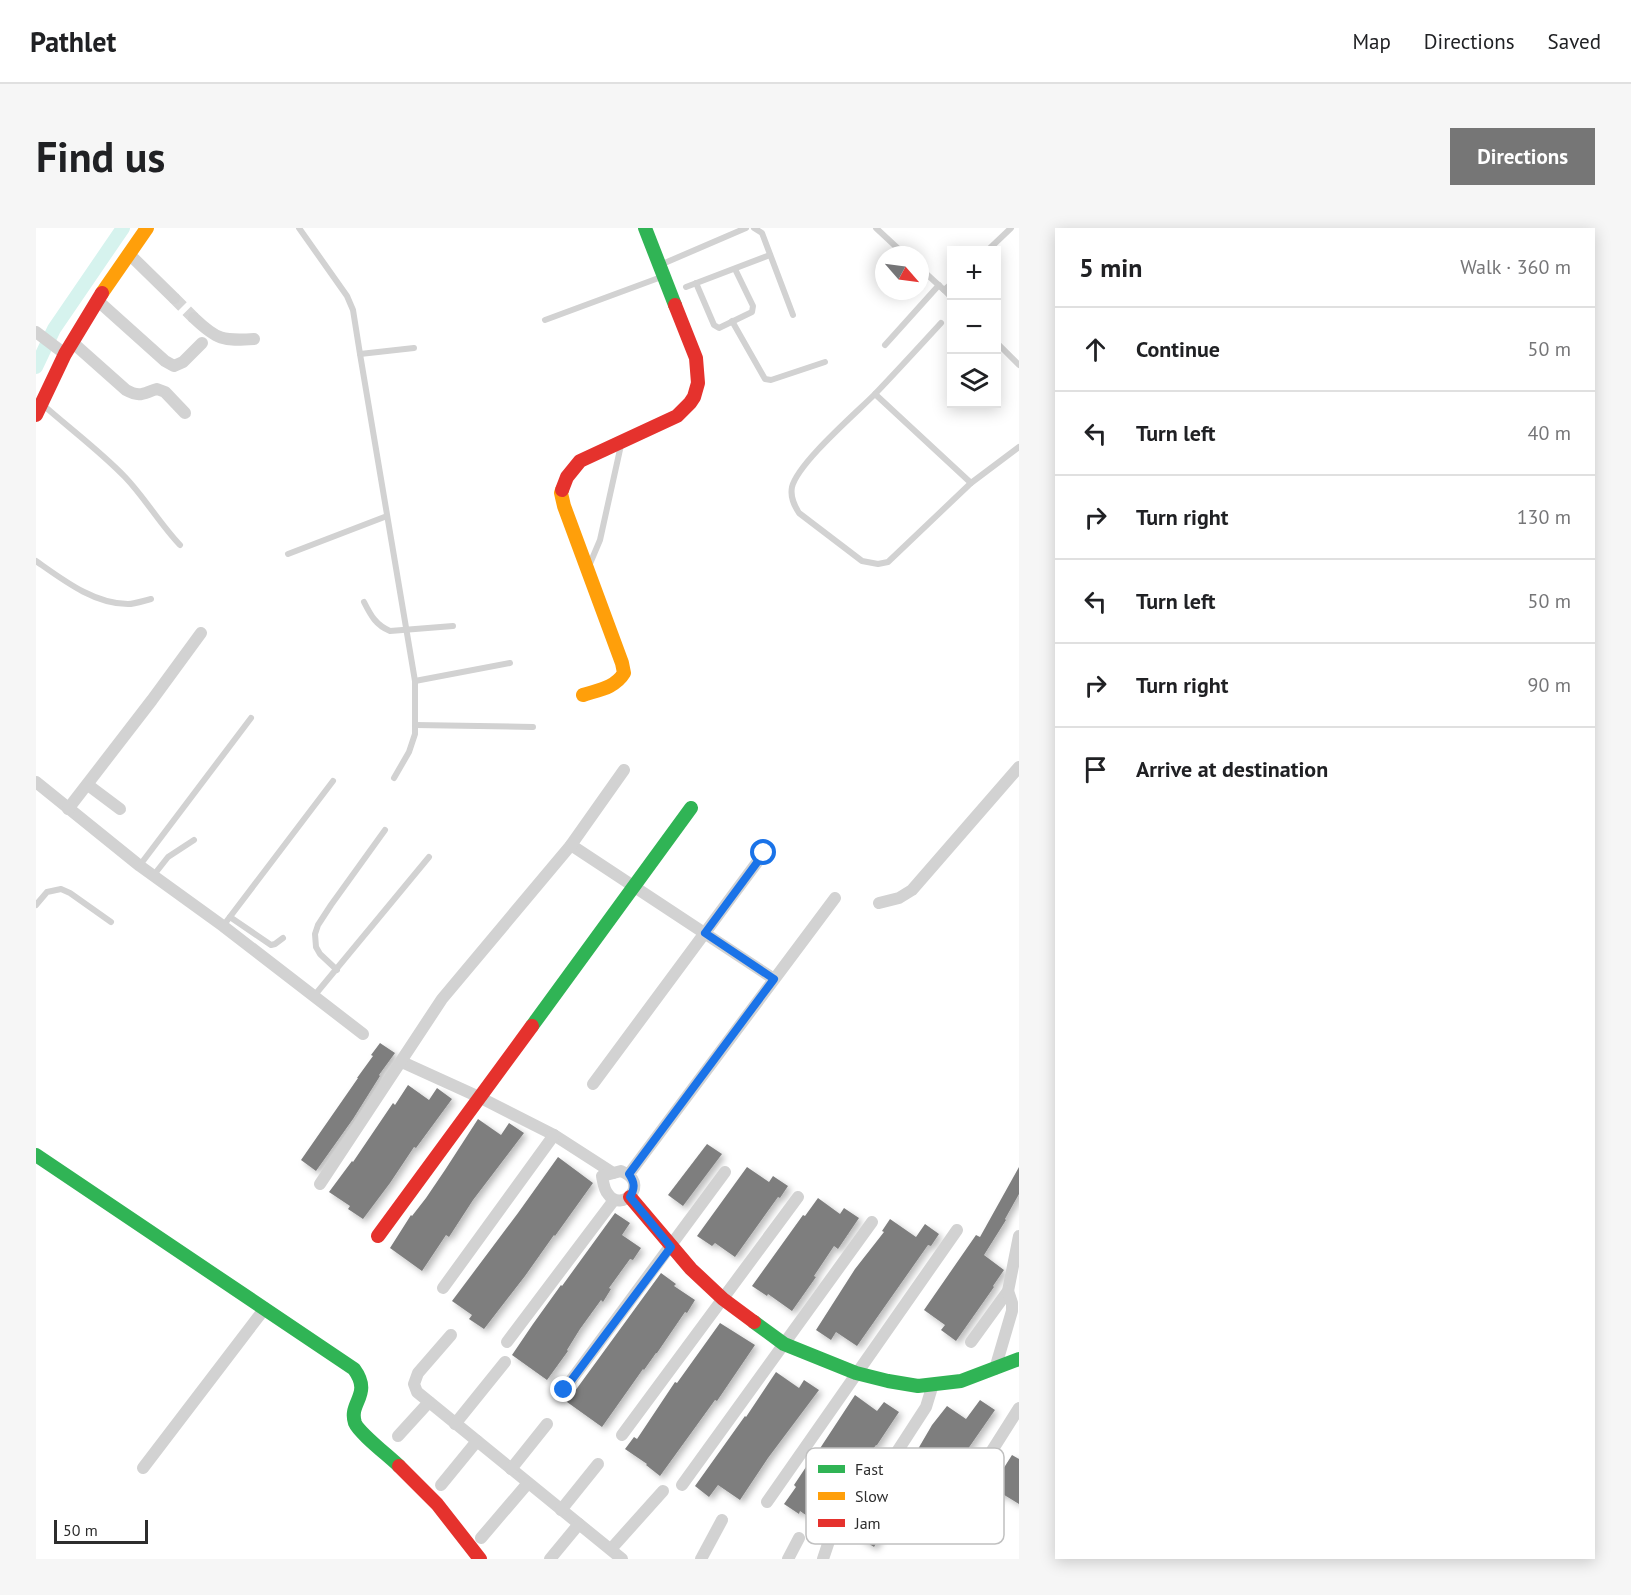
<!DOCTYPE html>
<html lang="en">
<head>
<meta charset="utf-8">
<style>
  :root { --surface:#fff; --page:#f6f6f6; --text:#202124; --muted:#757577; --line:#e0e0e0; --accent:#767676 }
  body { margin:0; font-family:"PT Sans",sans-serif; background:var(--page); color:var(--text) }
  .controls { position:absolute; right:18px; top:18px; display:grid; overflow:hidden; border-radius:0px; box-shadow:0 3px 15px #0003 }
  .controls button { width:54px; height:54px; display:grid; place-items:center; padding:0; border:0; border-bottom:2px solid var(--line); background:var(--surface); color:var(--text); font:30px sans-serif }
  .compass { position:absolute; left:839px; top:18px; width:54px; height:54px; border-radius:50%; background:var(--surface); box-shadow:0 3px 15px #0003; rotate:118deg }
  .scale { position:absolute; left:18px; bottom:15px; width:94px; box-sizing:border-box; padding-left:6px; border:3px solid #2d2d2d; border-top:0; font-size:16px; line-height:21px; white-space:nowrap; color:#2d2d2d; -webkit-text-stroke:4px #fff; paint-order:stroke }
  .stop { position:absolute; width:18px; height:18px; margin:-14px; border:4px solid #1a73e8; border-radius:50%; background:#fff }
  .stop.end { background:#1a73e8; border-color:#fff; box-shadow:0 2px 6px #0008 }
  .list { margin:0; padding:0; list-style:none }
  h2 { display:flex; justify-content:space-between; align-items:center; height:78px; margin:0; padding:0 24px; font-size:26px }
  h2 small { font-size:20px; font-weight:400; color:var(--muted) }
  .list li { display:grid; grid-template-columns:39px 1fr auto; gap:18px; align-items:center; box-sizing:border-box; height:84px; padding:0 24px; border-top:2px solid var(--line) }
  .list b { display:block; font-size:22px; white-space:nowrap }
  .list em { font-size:20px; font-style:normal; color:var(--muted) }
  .icon { flex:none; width:33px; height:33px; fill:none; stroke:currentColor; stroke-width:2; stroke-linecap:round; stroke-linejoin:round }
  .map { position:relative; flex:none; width:983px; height:1331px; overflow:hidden; border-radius:0px }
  header { display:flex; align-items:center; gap:36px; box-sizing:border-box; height:84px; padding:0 30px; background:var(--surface); border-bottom:2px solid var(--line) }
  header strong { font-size:28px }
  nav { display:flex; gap:33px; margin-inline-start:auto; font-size:21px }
  .intro { display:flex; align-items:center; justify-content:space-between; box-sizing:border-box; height:144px; padding:0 36px }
  h1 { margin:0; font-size:42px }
  .button { padding:15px 27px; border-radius:0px; background:var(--accent); color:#fff; font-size:21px; font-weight:700 }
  main { display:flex; gap:36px; padding:0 36px }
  aside { flex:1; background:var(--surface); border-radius:0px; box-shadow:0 3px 15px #0003 }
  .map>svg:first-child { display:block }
</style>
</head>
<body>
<header>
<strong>Pathlet</strong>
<nav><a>Map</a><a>Directions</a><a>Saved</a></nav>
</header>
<div class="intro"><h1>Find us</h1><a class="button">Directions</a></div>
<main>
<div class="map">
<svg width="983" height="1331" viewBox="0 0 983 1331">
  <defs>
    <filter id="shadow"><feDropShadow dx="3.5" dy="3.5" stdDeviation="3" flood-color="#0004"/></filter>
  </defs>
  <rect width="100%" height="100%" fill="#fff"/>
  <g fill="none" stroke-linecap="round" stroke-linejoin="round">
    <polyline stroke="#d6f3ee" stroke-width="14" points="0,139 18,101 87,0"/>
  </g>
  <g fill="#7e7e7e" filter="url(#shadow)">
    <polygon points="344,815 359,825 343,847 344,848 317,891 280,943 265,932 322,850 321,850 337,828 335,827"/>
    <polygon points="372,857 393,872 401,860 416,871 380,920 378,919 354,955 327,991 312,981 314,978 293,964 316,933 317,934 357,875 359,877"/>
    <polygon points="442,891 465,907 473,895 488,905 437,972 413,1009 410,1007 386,1043 354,1020 375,987 376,988 390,970 409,942"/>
    <polygon points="671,916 686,926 647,978 632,967"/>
    <polygon points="522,929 557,955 519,1008 518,1007 489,1048 448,1101 433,1091 436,1087 416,1073 482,985"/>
    <polygon points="711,939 733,954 737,948 752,958 744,970 742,969 699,1029 679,1015 676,1018 661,1008"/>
    <polygon points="983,939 983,966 969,991 970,992 948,1027 968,1042 957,1058 958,1059 920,1113 905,1102 909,1097 888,1082 940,1007 944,1009"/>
    <polygon points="782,970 804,986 808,980 823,990 802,1021 798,1018 778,1048 780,1049 756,1083 732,1066 731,1068 716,1058 767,987 769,988"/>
    <polygon points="579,985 594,995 586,1007 605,1020 597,1032 594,1031 573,1060 575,1061 567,1074 565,1072 544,1101 531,1122 532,1123 511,1152 476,1127 497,1096 525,1057 526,1058"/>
    <polygon points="854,991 880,1009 889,996 903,1006 895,1018 892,1017 821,1118 800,1104 795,1112 780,1102 819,1041 848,1004 846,1003"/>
    <polygon points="625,1045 640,1056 638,1058 659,1072 651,1085 649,1084 621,1125 620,1125 608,1142 607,1141 566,1199 531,1174"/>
    <polygon points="684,1095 719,1117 681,1173 679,1172 624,1248 610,1237 611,1236 589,1221 598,1209 601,1211 639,1154 641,1155"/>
    <polygon points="740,1144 763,1160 768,1152 783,1162 732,1230 704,1272 682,1257 673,1269 659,1258 709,1188 710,1189"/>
    <polygon points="819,1167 841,1183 848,1174 863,1184 841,1217 840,1217 810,1258 784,1297 764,1283 763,1286 748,1276 760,1259 758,1257 778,1227 779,1228"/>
    <polygon points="944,1172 959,1182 927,1228 929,1229 894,1285 892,1284 881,1303 859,1289 852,1301 850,1299 838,1319 822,1309 830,1297 832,1298 881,1220 882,1221 896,1197 911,1178 930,1191"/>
    <polygon points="976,1227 983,1231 983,1276 965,1265 943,1301 928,1291 947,1260 951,1262 962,1244 964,1246"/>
  </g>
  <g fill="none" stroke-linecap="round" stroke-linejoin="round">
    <polyline stroke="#d5d5d5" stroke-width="12" stroke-dasharray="12 6" stroke-linecap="butt" points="138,70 158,90"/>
    <g stroke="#d2d2d2" stroke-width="6">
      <polyline points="263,0 311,68 317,82 324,126 378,120"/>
      <polyline points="718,0 726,5 757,87"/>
      <polyline points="840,0 869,27"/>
      <polyline points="952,22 975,0"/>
      <polyline points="624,37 710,0"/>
      <polyline points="884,40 908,62 915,56"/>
      <polyline points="660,55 678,97 683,100 716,84 717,78 699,41"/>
      <polyline points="650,59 734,27"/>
      <polyline points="908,62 915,69"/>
      <polyline points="509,92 628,48"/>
      <polyline points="696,93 729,151 735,152 789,134"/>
      <path d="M905 95C883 119 861 143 839 166 819 186 762 235 756 259 754 269 758 277 763 285L826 333 842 336 852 334 935 255"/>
      <polyline points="960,114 983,137"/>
      <polyline points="849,117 903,57"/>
      <polyline points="324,126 379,453 379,506 373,524 358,550"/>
      <polyline points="839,166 935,255 983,219"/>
      <path d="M6 176C33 200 64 223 89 249 109 270 124 296 144 317"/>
      <polyline points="252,326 351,288"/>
      <path d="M0 333C27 352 58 376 92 376 99 376 107 373 115 371"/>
      <polyline points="553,338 564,312 585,217"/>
      <path d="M328 374C335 388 340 397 354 403L417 398"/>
      <polyline points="379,453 474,435"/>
      <polyline points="379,497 497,499"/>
      <polyline points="104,637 215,490"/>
      <polyline points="117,648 132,629 158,612"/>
      <polyline points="0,677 11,664 25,661 34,665 75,694"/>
      <polyline points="194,689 235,717 239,716 247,710"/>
      <polyline points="187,698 297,553"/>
      <polyline points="301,742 284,726 280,719 279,706 282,697 295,677 349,602"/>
      <polyline points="278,768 393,629"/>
    </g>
    <g stroke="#d2d2d2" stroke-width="12">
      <polyline points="93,26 138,70"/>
      <polyline points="61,72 129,133 138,138 147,134 166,115"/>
      <path d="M158 90C181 112 187 113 218 111"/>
      <polyline points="0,104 29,126"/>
      <path d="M36 114 90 162C105 170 107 165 121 161L129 164 149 185"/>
      <polyline points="0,554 104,638 187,698 327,806"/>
      <polyline points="52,557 84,581"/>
      <polyline points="32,581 116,472 165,405"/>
      <polyline points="535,617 738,751"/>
      <polyline points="843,675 863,670 876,662 983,539"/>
      <polyline points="366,834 443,869 518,907 577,945"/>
      <polyline points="557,856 728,625"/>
      <path d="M585 943C616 955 585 986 572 966 568 962 567 953 566 948Z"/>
      <polyline points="593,946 799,670"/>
      <polyline points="284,956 406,771 535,617 588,542"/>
      <polyline points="407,1060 518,907"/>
      <polyline points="415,1107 382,1145 378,1156 381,1164 586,1331"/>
      <polyline points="471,1114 578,972"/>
      <polyline points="935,1114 972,1063 983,1008"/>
      <polyline points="959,1141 976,1083 976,1075 972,1063"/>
      <polyline points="528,1162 689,944"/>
      <polyline points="419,1196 469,1134"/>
      <polyline points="586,1207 762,969"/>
      <polyline points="362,1208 393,1174"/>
      <polyline points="107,1240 229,1080"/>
      <polyline points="475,1241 511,1196"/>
      <polyline points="405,1257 441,1213"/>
      <polyline points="646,1257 836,994"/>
      <polyline points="731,1274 921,1002"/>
      <polyline points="525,1282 562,1236"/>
      <polyline points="909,1297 983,1180"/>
      <polyline points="809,1304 890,1179 897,1156"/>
      <polyline points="445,1310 492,1255"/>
      <polyline points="575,1321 627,1263"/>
      <polyline points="514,1331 543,1296"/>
      <polyline points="665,1331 686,1292"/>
      <polyline points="752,1331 763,1310"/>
      <polyline points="787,1331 793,1313"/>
    </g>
    <g stroke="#30b455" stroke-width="14">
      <polyline points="609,0 639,77"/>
      <polyline points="496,798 655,580"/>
      <path d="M0 927 318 1141C337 1167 312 1174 319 1195 323 1205 354 1229 363 1238"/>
      <polyline points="718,1094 748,1116 820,1145 852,1153 882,1158 925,1153 983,1131"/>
    </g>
    <g stroke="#ff9f0a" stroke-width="14">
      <polyline points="66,65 111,0"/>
      <path d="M526 262 525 265 528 278 586 435 588 445C579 460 562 462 547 467"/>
    </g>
    <g stroke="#e5322d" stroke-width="14">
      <polyline points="0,187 29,126 66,65"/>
      <polyline points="526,262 531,249 544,233 641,188 654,175 658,169 662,155 660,130 639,77"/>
      <polyline points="594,969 655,1041 687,1071 718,1094"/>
      <polyline points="342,1008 496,798"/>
      <polyline points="363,1238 401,1276 444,1331"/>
    </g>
  </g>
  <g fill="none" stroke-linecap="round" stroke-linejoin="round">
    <path stroke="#1a73e8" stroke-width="8" d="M528 1162 635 1019 594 969C599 960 599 955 593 946L738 751 669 705 728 625"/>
  </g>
  <rect x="770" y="1220" width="198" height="96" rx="9" fill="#fff" stroke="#c0c0c0" stroke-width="1.5"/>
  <rect x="782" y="1237" width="27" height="8" fill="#30b455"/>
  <rect x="782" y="1264" width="27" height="8" fill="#ff9f0a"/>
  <rect x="782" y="1291" width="27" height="8" fill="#e5322d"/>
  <g font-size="16" fill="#2d2d2d">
    <text x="819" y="1247">Fast</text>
    <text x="819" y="1274">Slow</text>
    <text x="819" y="1301">Jam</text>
  </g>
</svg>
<div class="controls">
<button>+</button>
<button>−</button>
<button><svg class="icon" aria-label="layers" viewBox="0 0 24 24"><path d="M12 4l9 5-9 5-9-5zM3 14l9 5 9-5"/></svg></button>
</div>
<svg class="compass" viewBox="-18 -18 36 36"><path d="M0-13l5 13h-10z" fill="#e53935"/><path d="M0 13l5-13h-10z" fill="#757577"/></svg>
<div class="scale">50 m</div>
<div class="stop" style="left:728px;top:625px"></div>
<div class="stop end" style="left:528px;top:1162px"></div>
</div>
<aside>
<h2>5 min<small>Walk · 360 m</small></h2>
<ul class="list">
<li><svg class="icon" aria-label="ahead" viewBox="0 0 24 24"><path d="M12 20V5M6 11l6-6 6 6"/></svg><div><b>Continue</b></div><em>50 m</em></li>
<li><svg class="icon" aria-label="left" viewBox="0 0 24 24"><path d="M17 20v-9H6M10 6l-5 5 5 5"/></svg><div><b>Turn left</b></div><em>40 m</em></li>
<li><svg class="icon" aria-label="right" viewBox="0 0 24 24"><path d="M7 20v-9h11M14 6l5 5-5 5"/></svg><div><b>Turn right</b></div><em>130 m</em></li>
<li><svg class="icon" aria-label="left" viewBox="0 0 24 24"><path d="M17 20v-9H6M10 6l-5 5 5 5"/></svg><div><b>Turn left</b></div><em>50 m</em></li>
<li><svg class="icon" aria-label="right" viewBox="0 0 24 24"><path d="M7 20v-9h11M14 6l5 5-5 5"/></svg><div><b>Turn right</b></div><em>90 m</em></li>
<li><svg class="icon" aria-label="arrive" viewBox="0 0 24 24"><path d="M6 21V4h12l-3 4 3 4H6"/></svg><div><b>Arrive at destination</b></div></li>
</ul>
</aside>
</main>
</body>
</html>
